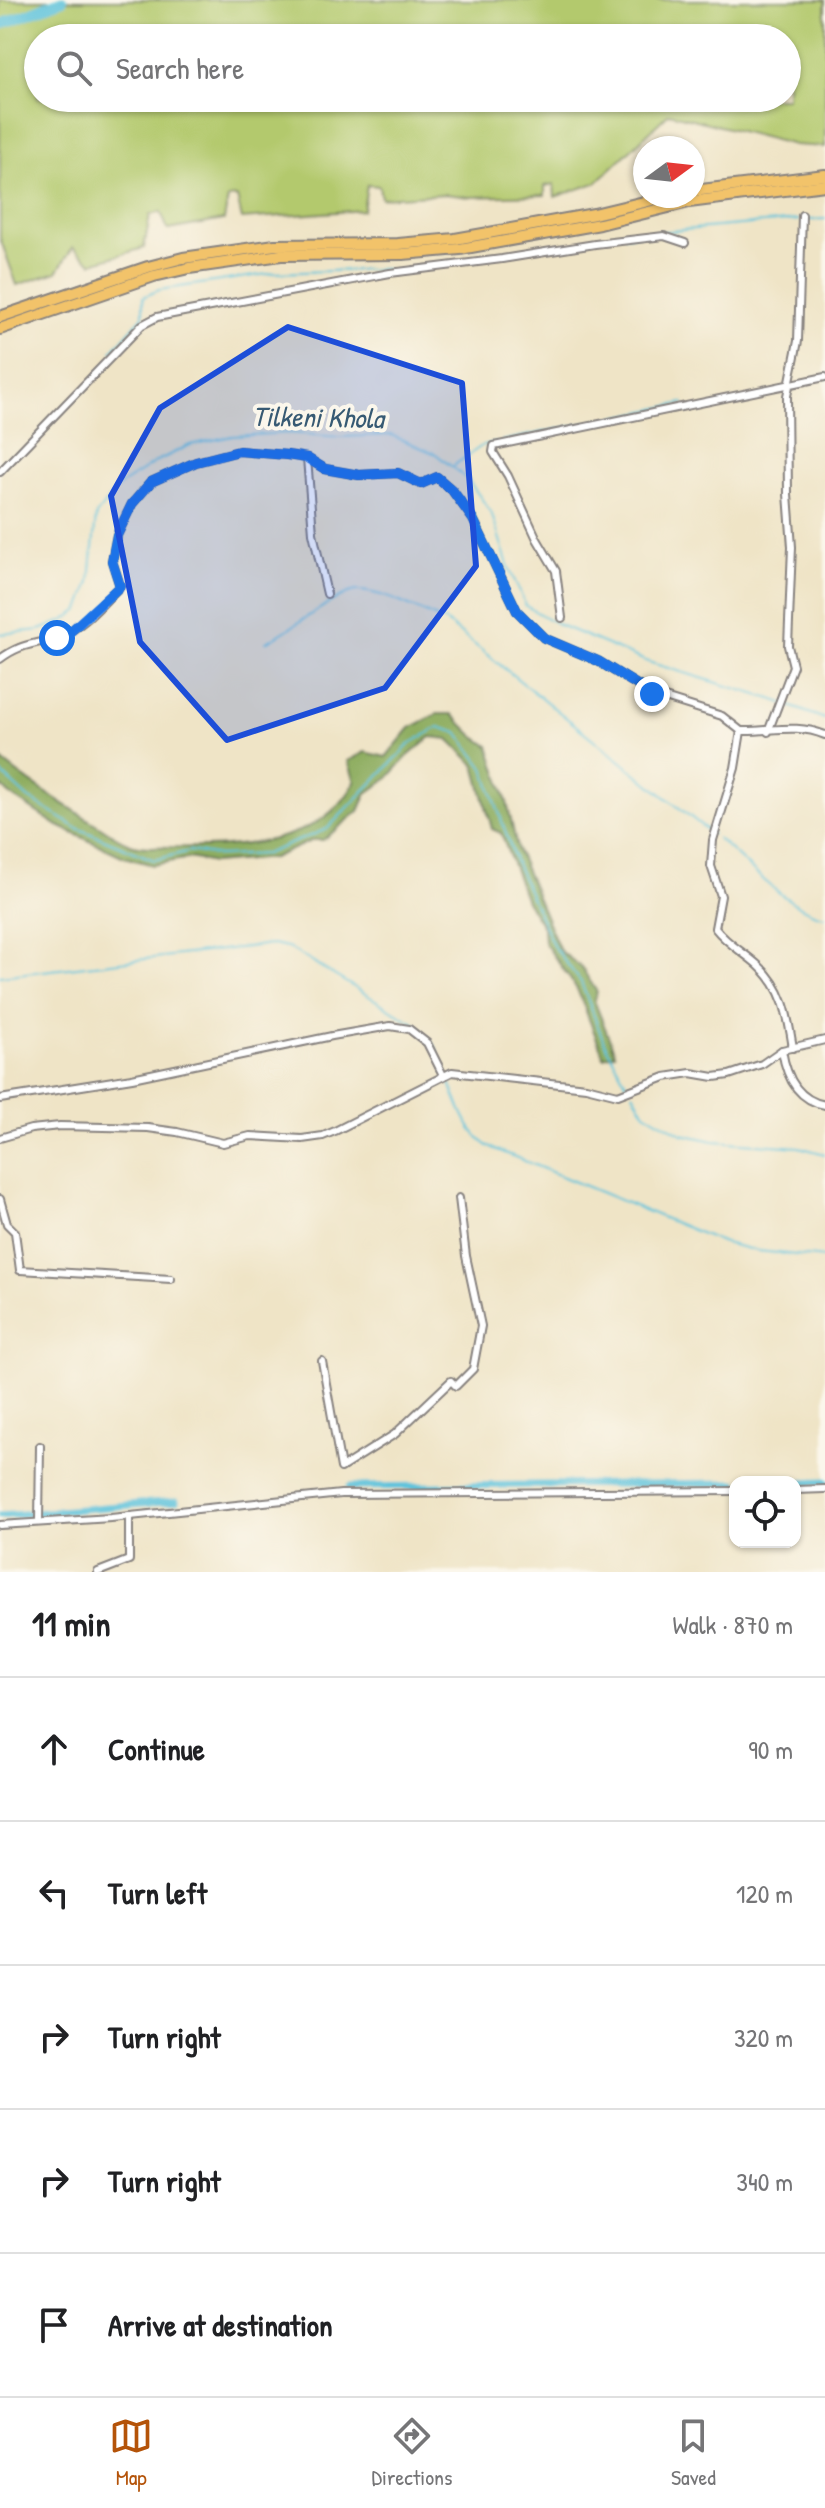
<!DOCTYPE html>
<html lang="en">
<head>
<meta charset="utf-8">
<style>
  :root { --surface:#fff; --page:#f6f6f6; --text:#202124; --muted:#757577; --line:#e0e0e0; --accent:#b45309 }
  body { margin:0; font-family:"Patrick Hand",sans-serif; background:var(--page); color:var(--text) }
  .controls { position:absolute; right:24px; bottom:24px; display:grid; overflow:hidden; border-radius:16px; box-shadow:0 2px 6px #0004 }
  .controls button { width:72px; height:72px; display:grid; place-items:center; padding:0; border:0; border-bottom:2px solid var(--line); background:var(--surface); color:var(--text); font:40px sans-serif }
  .compass { position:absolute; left:633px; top:136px; width:72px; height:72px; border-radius:50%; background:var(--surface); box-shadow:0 2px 6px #0004; rotate:75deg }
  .stop { position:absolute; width:24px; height:24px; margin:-18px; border:6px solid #1a73e8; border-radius:50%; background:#fff }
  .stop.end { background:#1a73e8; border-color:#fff; box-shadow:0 2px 8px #0008 }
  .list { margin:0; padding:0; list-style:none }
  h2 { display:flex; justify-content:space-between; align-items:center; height:104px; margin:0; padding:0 32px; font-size:34px }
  h2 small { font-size:26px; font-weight:400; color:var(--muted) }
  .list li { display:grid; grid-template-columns:52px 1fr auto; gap:24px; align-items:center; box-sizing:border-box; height:144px; padding:0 32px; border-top:2px solid var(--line) }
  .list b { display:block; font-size:30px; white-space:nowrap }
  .list em { font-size:26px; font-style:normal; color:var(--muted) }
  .icon { flex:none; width:44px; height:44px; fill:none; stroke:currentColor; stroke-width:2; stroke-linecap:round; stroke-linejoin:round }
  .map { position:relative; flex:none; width:825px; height:1572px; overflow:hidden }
  .search { position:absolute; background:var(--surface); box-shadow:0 2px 6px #0004; left:24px; right:24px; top:24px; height:88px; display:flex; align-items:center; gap:20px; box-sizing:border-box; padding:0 28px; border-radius:44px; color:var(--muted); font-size:30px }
  .sheet { height:824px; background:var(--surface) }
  nav { display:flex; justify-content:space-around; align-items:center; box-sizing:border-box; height:112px; border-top:2px solid var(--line); background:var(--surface); font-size:22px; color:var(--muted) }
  nav a { display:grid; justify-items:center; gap:4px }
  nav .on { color:var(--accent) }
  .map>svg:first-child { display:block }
</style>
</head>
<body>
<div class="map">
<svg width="825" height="1572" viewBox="0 0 825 1572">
  <rect width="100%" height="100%" fill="#fbf7ec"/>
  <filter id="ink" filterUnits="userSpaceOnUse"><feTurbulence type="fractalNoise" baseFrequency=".0125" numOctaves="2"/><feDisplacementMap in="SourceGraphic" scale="16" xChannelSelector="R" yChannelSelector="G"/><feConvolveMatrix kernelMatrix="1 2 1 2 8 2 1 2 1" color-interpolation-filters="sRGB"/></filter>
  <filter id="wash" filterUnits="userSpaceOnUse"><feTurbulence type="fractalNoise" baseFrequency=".006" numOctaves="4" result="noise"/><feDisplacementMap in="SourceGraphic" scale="32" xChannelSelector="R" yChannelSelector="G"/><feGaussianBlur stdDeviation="1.8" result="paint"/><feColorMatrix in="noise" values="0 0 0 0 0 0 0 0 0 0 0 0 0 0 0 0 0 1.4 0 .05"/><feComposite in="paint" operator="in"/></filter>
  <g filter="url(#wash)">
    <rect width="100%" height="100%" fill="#efe4c6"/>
    <path fill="#b3c96d" stroke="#6a7654" stroke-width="2" fill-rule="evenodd" d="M0 0H825V147L794 145 669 113 596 183 555 197 554 184 545 186V195L469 197 446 194 381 198 379 186 367 185 363 210 242 219 237 197 228 198 224 220 168 230 161 212 150 215 144 248 92 263 73 247 57 272 17 285 0 238ZM38 38H787V98H38Z"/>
    <path fill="#8ead60" stroke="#58684e" stroke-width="2" d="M437 714H452L474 736 489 746 507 802 518 852 560 951 581 967 597 992 594 1000 615 1053 604 1057 577 989 544 942 543 927 526 901 501 833 492 829 475 765 449 739 431 737 407 757 387 779 367 793 359 811 323 840H313L273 858 213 863 189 858 153 865 124 857 58 826 9 794 0 785V759C29 783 59 801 91 821 103 828 115 838 128 843 141 849 156 846 170 847 232 848 322 847 355 782L348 761 365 752 386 757 410 728Z"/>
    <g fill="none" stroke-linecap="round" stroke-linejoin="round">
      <g stroke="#5ec3db" stroke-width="2">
        <polyline points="806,220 825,219"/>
        <polyline points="625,235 799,220"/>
        <polyline points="112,351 143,316 143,297 159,290 274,273 386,269"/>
        <polyline points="502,441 684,403"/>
        <polyline points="453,466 483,445 496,443"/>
        <polyline points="0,634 40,630 63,621 80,610 90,582 96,515 120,485 157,461 190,445 232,436 289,433 339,437 391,435 436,454 468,480 491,512 509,568 526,606 557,624 648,662 771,699 825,719"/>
        <path d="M266 642C288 632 340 591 357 591 385 591 418 612 445 621L712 834"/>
        <polyline points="0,772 28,798 77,828 154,860 190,851 220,856 265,854 327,829 411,743 439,727 458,733 484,768 517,866 554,947 581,982 604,1042 629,1088"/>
        <path d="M717 838C746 862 788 910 825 916"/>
        <polyline points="0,976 273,944 287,947 417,1025 435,1046 445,1072"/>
        <path d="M448 1078C458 1103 465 1129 488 1146L724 1243 758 1251 825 1258"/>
        <polyline points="633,1093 645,1113 682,1134 714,1141 799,1147 825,1154"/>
      </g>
      <g stroke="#5ec3db" stroke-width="7">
        <polyline points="795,1483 825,1482"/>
        <polyline points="349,1487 735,1483"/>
        <polyline points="0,1516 176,1501"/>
      </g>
      <polyline stroke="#5ec3db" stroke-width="11" points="0,25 62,0"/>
    </g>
  </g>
  <g filter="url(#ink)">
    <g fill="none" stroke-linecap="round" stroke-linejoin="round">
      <g stroke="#888380" stroke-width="10">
        <g id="minor">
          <polyline points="307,458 313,533 327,594"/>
          <polyline points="0,472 142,325 157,317 390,273 502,259 595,244 664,236 685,243"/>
          <polyline points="562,618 556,571 537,539 508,476 493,452 494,446 825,377"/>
          <path d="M0 659C23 642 33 646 57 637 82 629 102 604 120 586L112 561 117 535 132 504 151 482 196 462 239 451 287 455 307 458 325 469 359 475 398 473 421 484 437 477 452 490 473 519 517 611 544 638 598 661 652 694 722 716 741 731"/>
          <polyline points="768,732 793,666 788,646 792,547 788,494 787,396 798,341 802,215"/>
          <path d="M793 1048C788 1016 784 989 759 966 744 952 728 945 715 928L721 896 711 866 713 840 735 768 741 731C772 732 795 723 825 735"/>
          <path d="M782 1050C786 1076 797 1100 825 1105"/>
          <polyline points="0,1099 132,1078 332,1036 390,1026 409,1029 427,1043 443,1075"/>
          <polyline points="0,1138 31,1129 60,1126 148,1128 177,1132 223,1143 250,1136 302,1139 323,1136 335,1131 452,1072 586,1087 618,1095 665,1077 691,1073 714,1077 729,1075 762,1064 782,1050 825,1040"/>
          <polyline points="0,1199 7,1224 15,1232 20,1270 171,1279"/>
          <polyline points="322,1361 341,1468 395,1434 451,1381 456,1386 473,1369 481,1326 466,1256 459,1198"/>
          <polyline points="795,1490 825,1489"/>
          <polyline points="39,1522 40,1446"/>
          <polyline points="0,1525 111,1518 341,1494 735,1491"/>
          <polyline points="98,1572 129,1560 129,1516"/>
        </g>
      </g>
      <g stroke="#888380" stroke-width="14">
        <g id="primary">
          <polyline points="693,191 825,175"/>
          <polyline points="0,317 148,267 183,258 275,245 398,244 455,239 594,214 669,196"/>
          <polyline points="0,329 154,276 189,268 281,255 403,254 460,249 600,224 689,202 825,185"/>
        </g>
      </g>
      <use href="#minor" stroke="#fff" stroke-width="6"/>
      <use href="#primary" stroke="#f2c36a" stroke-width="10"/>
    </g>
  </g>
  <g fill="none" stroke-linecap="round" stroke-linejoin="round" filter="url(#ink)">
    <polyline stroke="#1a73e8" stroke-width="10" points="57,638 71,631 120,586 112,561 117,535 132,504 151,482 196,462 239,451 287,455 307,458 325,469 359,475 398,473 421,484 437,477 452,490 473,519 517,611 544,638 598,661 652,694"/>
  </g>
  <path fill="#1d4ed8" fill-opacity="0.2" stroke="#1d4ed8" stroke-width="6" stroke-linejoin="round" d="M288 327 462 383 476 566 385 688 227 740 140 642 111 496 160 408Z"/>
  <g text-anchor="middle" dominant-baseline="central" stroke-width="8" stroke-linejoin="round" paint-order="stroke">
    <g font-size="28" font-style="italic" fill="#375a73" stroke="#fbf7ec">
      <text transform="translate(318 417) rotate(1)">Tilkeni Khola</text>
    </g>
  </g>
</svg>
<div class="controls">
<button><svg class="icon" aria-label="locate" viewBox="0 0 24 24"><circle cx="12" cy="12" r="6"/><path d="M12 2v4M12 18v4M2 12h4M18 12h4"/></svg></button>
</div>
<svg class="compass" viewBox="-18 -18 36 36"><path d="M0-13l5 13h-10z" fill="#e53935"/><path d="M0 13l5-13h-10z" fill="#757577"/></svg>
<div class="stop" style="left:57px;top:638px"></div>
<div class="stop end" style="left:652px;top:694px"></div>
<div class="search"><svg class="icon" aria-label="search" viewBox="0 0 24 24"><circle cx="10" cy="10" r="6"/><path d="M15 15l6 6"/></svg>Search here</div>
</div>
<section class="sheet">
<h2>11 min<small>Walk · 870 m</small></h2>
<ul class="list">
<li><svg class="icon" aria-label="ahead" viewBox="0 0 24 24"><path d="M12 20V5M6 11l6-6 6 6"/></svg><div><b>Continue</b></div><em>90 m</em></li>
<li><svg class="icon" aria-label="left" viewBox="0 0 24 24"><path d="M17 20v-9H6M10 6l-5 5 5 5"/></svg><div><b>Turn left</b></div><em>120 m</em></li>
<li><svg class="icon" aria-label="right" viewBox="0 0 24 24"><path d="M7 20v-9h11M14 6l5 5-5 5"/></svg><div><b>Turn right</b></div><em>320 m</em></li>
<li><svg class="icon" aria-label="right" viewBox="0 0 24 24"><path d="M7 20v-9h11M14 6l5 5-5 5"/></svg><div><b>Turn right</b></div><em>340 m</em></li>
<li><svg class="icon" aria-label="arrive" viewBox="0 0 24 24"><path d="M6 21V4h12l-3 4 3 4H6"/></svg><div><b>Arrive at destination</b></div></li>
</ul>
</section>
<nav>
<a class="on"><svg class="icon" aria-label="map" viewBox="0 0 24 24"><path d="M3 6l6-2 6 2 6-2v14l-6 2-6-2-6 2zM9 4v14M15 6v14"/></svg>Map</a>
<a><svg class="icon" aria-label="directions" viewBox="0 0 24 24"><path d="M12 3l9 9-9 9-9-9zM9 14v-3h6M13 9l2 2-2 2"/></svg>Directions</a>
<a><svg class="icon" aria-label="saved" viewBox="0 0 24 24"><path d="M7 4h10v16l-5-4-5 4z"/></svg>Saved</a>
</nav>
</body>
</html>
